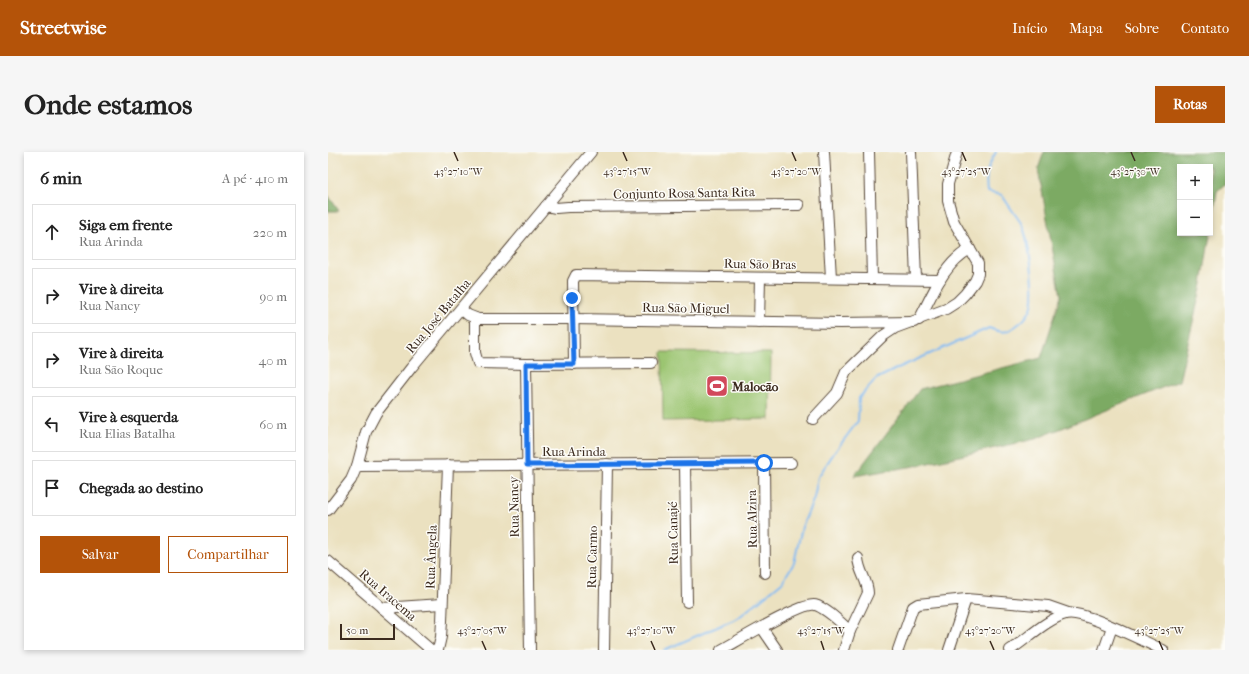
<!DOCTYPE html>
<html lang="pt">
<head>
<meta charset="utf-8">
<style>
  :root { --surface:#fff; --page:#f6f6f6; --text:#222; --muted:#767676; --line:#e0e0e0; --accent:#b45309 }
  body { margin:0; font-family:"IM FELL French Canon",serif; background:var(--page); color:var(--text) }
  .controls { position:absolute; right:12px; top:12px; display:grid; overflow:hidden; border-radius:0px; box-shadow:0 2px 6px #0003 }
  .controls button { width:36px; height:36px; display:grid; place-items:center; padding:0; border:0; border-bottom:1px solid var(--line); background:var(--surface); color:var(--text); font:20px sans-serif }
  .scale { position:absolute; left:12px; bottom:10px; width:55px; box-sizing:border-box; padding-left:4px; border:2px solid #3b2a1e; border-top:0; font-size:11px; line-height:14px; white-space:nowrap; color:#3b2a1e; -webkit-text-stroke:3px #fdfcf7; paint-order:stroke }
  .stop { position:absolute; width:12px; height:12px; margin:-9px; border:3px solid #1a73e8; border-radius:50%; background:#fff }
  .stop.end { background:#1a73e8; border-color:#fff; box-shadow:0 1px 4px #0008 }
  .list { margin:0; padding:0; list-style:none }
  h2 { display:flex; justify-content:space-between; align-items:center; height:52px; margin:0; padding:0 16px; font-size:17px }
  h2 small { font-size:13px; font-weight:400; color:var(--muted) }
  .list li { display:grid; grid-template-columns:26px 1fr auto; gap:12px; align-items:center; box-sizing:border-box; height:56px; margin:0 8px 8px; padding:0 8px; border:1px solid var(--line); border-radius:0px }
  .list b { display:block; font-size:15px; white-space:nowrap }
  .list p { margin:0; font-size:13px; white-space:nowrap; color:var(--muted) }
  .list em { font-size:13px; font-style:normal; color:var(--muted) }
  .actions { display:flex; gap:8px; padding:12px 16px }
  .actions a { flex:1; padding:9px 0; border:1px solid var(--accent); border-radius:0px; text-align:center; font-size:14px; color:var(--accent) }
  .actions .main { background:var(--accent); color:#fff }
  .icon { flex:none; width:22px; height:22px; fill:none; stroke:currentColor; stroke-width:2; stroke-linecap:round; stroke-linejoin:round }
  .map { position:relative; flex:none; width:897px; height:498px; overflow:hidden; border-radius:0px }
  header { display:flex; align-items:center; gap:24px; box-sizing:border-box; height:56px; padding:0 20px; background:var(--accent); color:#fff }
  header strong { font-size:19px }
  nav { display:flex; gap:22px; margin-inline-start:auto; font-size:14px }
  .intro { display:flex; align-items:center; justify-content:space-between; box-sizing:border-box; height:96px; padding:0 24px }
  h1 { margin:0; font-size:28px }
  .button { padding:10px 18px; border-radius:0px; background:var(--accent); color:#fff; font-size:14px; font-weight:700 }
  main { display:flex; gap:24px; padding:0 24px }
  aside { flex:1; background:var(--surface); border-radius:0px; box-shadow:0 2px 6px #0003 }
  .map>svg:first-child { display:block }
</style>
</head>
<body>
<header>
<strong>Streetwise</strong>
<nav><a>Início</a><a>Mapa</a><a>Sobre</a><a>Contato</a></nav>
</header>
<div class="intro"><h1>Onde estamos</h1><a class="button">Rotas</a></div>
<main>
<aside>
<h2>6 min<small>A pé · 410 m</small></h2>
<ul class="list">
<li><svg class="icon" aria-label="ahead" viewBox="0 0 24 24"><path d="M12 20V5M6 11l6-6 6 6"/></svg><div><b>Siga em frente</b><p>Rua Arinda</p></div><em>220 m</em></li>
<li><svg class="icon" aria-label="right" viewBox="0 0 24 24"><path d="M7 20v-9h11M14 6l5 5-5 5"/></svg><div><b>Vire à direita</b><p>Rua Nancy</p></div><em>90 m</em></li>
<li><svg class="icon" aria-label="right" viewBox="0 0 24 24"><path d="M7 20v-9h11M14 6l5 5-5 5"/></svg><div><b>Vire à direita</b><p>Rua São Roque</p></div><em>40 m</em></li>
<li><svg class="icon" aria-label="left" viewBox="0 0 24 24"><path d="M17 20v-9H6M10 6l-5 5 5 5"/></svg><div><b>Vire à esquerda</b><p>Rua Elias Batalha</p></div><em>60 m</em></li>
<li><svg class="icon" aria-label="arrive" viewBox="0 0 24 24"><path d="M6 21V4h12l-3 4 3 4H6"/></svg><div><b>Chegada ao destino</b></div></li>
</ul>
<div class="actions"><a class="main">Salvar</a><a>Compartilhar</a></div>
</aside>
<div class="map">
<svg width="897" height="498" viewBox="0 0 897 498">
  <rect width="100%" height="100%" fill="#fdfcf7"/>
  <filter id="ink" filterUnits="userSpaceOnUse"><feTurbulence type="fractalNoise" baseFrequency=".025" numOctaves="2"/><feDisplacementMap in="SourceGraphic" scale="8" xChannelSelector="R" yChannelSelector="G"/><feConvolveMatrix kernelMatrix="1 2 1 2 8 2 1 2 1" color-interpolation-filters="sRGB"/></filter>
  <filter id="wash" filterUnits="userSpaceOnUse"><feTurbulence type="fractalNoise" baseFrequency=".012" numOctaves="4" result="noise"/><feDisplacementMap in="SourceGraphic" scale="16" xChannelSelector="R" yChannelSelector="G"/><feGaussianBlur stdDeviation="0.9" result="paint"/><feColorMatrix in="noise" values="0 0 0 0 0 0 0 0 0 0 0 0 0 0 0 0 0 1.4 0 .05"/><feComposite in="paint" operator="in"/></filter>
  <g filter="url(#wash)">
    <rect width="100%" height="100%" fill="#ebe1c0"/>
    <polygon fill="#9bc571" stroke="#6b7848" points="334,200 443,201 442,267 335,269"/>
    <g fill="#7caa63" stroke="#5c6a40" fill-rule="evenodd">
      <path d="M716 0H897V32L889 39 874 132 851 229 707 287 587 314 526 324 592 237 713 206 733 144 710 17ZM852 15H882V81H852Z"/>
      <polygon points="0,43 11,59 0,59"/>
    </g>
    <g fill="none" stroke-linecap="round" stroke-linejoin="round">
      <path stroke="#82bbf3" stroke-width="2" d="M336 498 410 466 454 430 466 411 474 375 486 346 490 325 506 301 530 269 531 246 548 227 572 215 661 176C676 182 679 181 692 171 697 167 702 160 704 154 708 137 701 86 693 71 687 62 680 53 674 43L659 40C657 22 659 16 668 0"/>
    </g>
  </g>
  <g filter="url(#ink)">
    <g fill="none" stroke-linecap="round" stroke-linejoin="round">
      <g stroke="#554536" stroke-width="12">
        <g id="minor">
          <polyline points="496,0 503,126"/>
          <polyline points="541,0 544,127"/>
          <polyline points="583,0 588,127"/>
          <polyline points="218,54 228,56 240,55 471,53"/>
          <polyline points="133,157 140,163 150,167 245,167 512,171 586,170"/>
          <polyline points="147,166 147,201 150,211 198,212 323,211"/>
          <path d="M591 168C604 143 616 111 642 97"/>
          <polyline points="431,170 432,126"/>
          <polyline points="198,212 202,498"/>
          <polyline points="246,212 245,129 248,123 612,128"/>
          <polyline points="485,267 509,241 518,220 555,184 567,176 618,157 629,150 637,142 647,129 650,122 650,111 626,70 620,49 620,32 629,0"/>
          <polyline points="436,311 437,421"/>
          <polyline points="357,312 359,450"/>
          <polyline points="29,314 463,311"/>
          <polyline points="0,358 23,328 29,314 38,280 48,261 83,216 263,0"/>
          <polyline points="0,409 103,498"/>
          <polyline points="638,447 720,454 740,461"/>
          <polyline points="54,456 114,452"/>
          <polyline points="434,476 449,498"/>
          <polyline points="110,498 113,485 114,469 120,313"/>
          <polyline points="276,498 279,312"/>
          <path d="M393 498C408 490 474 450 487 453 498 456 513 471 522 479"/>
          <path d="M516 498 522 479 540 441C540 429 531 420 530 406"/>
          <polyline points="570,498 585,455 590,452 638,447 621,498"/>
          <path d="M682 498C699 487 719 467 738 462 754 457 817 490 835 498"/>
          <polyline points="776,498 784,475"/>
        </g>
      </g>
      <use href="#minor" stroke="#fff" stroke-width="10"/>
    </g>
  </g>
  <g fill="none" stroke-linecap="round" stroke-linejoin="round" filter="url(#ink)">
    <polyline stroke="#1a73e8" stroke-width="5" points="244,146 246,212 198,212 199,313 436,311"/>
  </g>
  <path fill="none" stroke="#3b2a1e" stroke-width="1.5" d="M126 0 130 9M295 0 299 9M464 0 468 9M634 0 638 9M803 0 807 9M154 489 158 498M323 489 327 498M493 489 496 498M662 489 666 498M831 489 835 498"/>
  <defs>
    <g id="stadium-square" transform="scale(1.15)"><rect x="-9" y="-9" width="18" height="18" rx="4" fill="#d1495b" stroke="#fdfcf7"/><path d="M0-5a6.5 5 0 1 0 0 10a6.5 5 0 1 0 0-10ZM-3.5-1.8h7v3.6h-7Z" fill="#fff"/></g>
  </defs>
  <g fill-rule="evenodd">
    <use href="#stadium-square" x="389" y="234"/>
  </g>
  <g text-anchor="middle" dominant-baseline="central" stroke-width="3" stroke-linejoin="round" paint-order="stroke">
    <g font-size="13" fill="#3b2a1e" stroke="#fdfcf7">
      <text transform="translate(356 41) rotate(-1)">Conjunto Rosa Santa Rita</text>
      <text transform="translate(432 112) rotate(1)">Rua São Bras</text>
      <text transform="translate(358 156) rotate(1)">Rua São Miguel</text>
      <text transform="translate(110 164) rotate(-50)">Rua José Batalha</text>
      <text x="246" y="299">Rua Arinda</text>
      <text transform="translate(186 355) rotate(-91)">Rua Nancy</text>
      <text transform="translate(424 367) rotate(-91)">Rua Alzira</text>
      <text transform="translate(345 381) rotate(-91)">Rua Canajé</text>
      <text transform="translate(103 405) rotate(-88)">Rua Ângela</text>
      <text transform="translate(264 405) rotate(-89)">Rua Carmo</text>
      <text transform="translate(60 443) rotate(41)">Rua Iracema</text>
    </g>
    <g font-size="13" font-weight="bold" fill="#3b2a1e" stroke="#fdfcf7" text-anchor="start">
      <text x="404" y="234">Malocão</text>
    </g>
  </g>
  <g font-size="10" text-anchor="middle" fill="#3b2a1e" stroke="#fdfcf7" stroke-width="3" stroke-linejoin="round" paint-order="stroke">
    <text x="807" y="23">43°27'30"W</text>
    <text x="130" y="23">43°27'10"W</text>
    <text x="299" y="23">43°27'15"W</text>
    <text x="468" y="23">43°27'20"W</text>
    <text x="638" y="23">43°27'25"W</text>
    <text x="154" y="482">43°27'05"W</text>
    <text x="323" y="482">43°27'10"W</text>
    <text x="493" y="482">43°27'15"W</text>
    <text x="662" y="482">43°27'20"W</text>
    <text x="831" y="482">43°27'25"W</text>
  </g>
</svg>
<div class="controls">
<button>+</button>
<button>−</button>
</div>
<div class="scale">50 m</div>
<div class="stop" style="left:436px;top:311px"></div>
<div class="stop end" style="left:244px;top:146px"></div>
</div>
</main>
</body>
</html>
